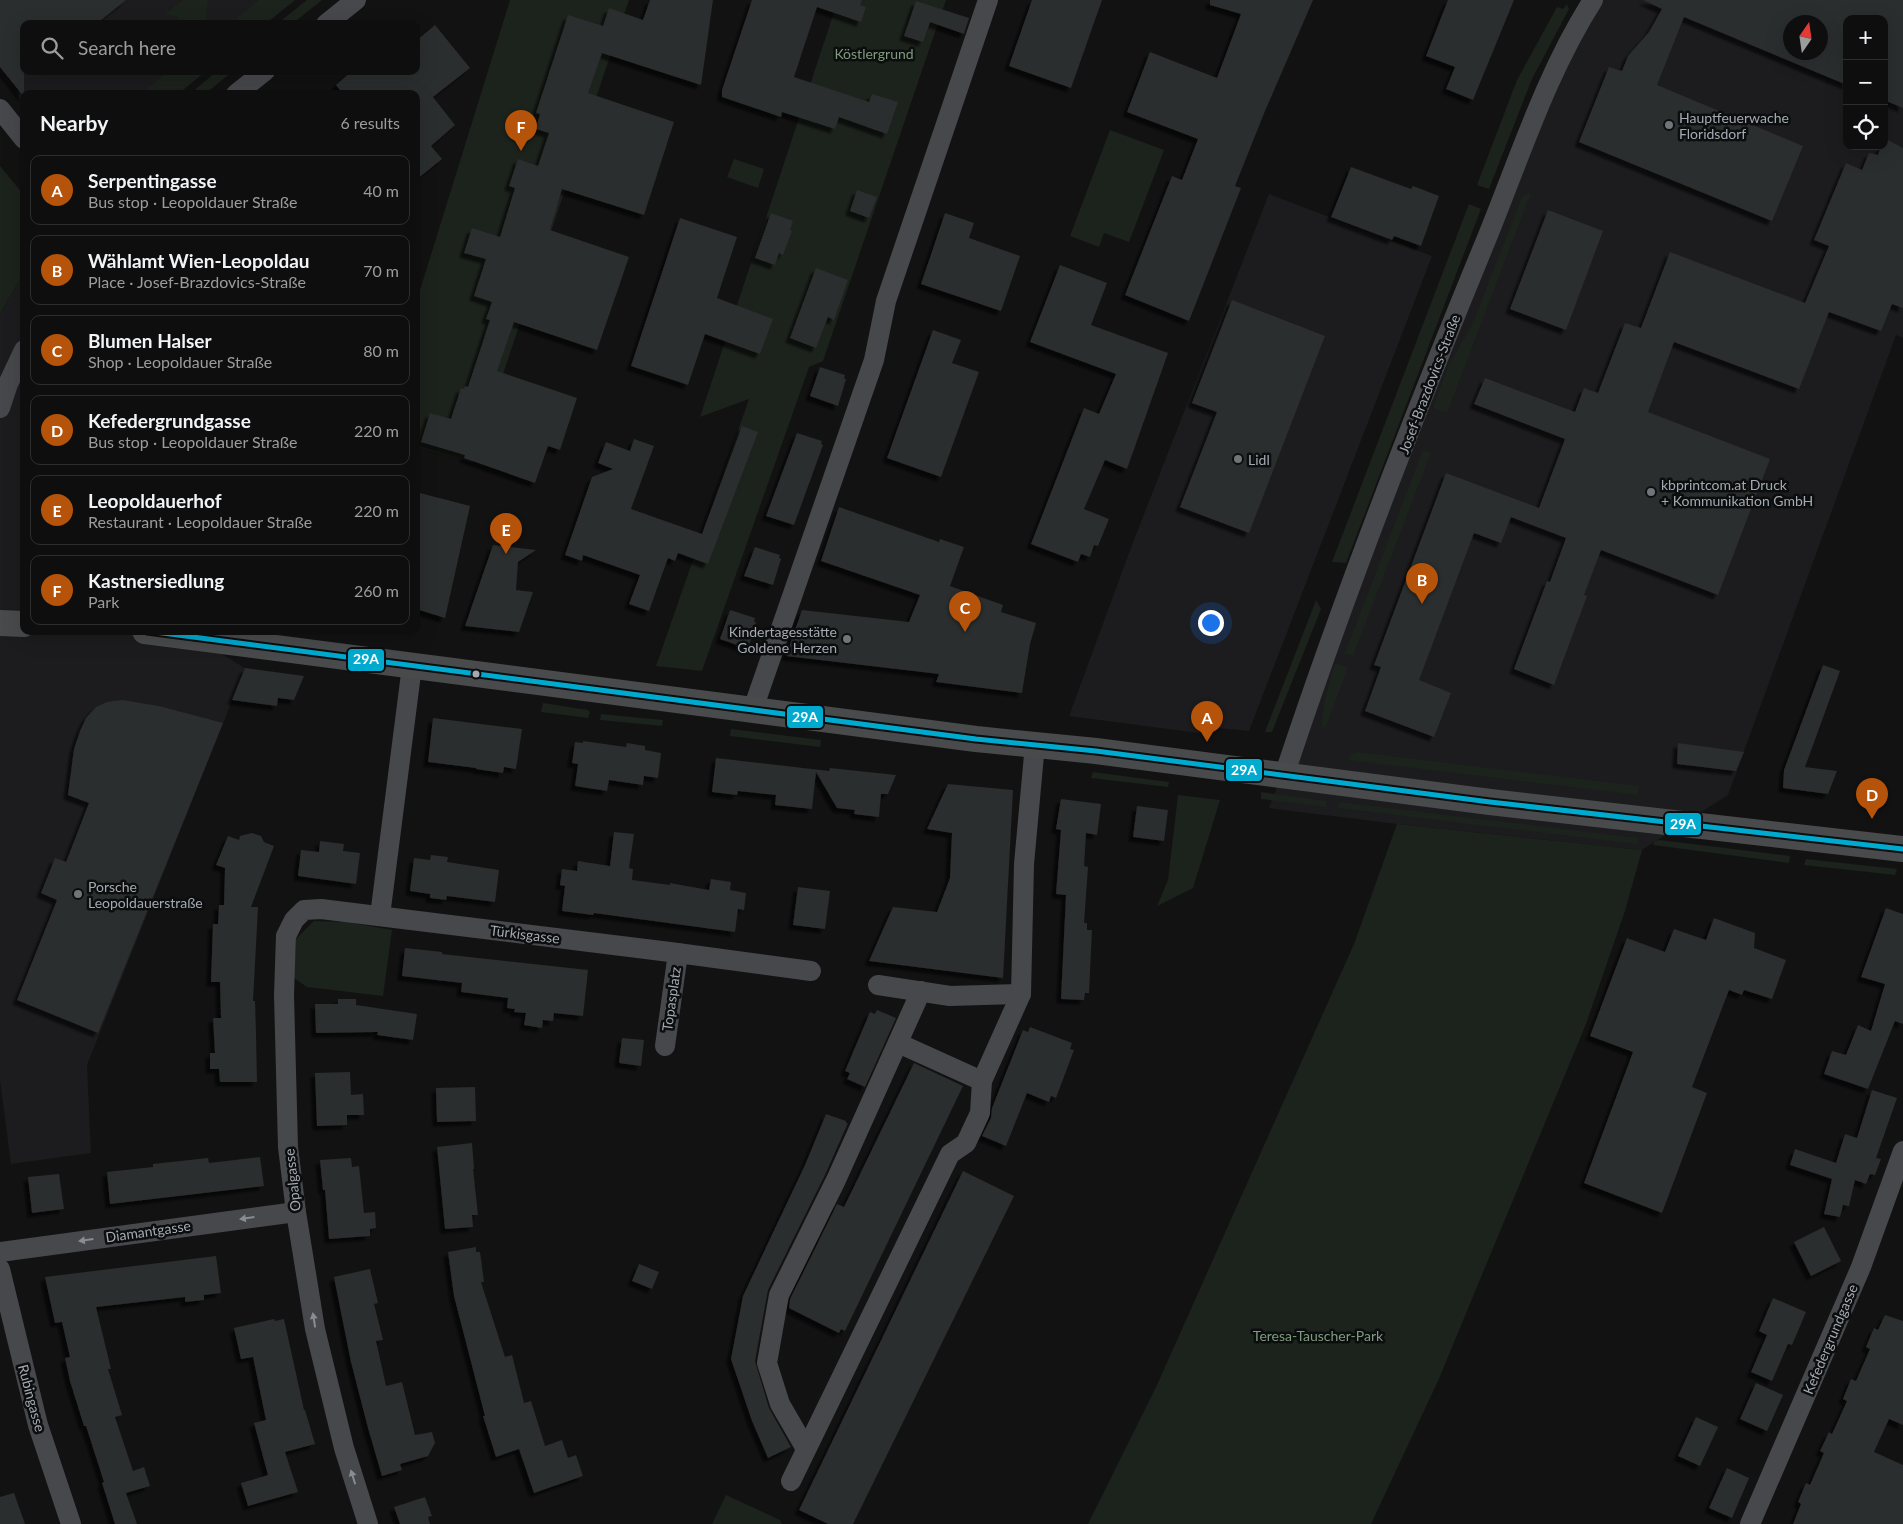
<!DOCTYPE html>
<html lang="en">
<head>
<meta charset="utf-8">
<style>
  :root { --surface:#0e0e0e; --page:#1c1c1c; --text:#f1f3f6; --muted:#9b9c9e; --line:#2e2e2e; --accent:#b45309 }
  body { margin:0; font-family:Lato,sans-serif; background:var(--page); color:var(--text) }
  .controls { position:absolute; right:15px; top:15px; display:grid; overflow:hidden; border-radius:10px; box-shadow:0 5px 20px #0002 }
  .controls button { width:45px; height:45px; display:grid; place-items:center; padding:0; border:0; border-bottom:1px solid var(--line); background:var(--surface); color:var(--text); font:25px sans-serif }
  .compass { position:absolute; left:1783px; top:15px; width:45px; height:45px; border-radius:50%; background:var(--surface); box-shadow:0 5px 20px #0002; rotate:13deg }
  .you { position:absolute; left:1210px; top:622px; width:18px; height:18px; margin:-12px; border:4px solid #fff; border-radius:50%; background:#1a73e8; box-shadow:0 0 0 8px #1a73e833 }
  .badge { display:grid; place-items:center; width:32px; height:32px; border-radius:50%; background:var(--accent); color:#fff; font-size:16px; font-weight:700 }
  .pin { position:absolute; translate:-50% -41px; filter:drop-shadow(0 1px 2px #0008) }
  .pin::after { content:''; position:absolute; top:26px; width:18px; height:15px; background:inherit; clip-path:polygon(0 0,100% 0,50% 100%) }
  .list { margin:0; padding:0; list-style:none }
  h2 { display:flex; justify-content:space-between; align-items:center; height:65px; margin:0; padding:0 20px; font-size:21px }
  h2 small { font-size:16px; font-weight:400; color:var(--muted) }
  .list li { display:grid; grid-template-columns:32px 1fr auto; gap:15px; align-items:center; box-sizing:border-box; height:70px; margin:0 10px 10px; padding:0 10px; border:1px solid var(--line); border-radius:10px }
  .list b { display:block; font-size:19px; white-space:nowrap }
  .list p { margin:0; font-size:16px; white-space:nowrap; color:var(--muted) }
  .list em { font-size:16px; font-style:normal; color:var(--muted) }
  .icon { flex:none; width:28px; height:28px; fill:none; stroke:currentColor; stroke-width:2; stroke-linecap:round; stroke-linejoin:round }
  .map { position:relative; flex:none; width:1903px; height:1524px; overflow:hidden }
  .search { position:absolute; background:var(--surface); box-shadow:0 5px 20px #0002; left:20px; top:20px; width:400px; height:55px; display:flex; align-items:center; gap:12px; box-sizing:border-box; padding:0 18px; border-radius:10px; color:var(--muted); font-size:19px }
  .panel { position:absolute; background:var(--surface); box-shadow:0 5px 20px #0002; left:20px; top:90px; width:400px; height:545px; border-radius:10px }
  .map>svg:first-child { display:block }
</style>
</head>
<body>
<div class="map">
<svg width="1903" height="1524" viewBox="0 0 1903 1524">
  <defs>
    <filter id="shadow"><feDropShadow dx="-4.5" dy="4.5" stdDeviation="1" flood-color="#0009"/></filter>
  </defs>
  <rect width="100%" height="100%" fill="#121212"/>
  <g fill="#1c1c1e" fill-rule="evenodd">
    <polygon points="0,0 295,0 265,24 24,24 24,71 206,71 178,94 24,94 24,105 0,74"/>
    <path d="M1584 0H1903V338L1896 335 1728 795 1642 850 1397 824 1269 808 1540 90ZM1847 19H1884V146H1847ZM1790 22H1820V52H1790Z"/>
    <polygon points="1269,194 1432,256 1249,731 1218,728 1206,734 1069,716 1132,545"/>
    <polygon points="24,272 24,631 188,631 188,634 245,668 87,1065 91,1153 11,1164 0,1080 0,314"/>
  </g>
  <g fill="#1c221c">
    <polygon points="183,0 208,0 205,23 190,24 179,21 179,17 165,14"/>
    <polygon points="259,0 295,0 265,24 229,24"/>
    <polygon points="307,0 322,0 292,24 277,24"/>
    <polygon points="510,0 629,0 473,463 416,447 416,303"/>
    <polygon points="838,0 946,0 823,361 809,367 702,671 656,666 749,399 700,417"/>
    <polygon points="1567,4 1569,9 1532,79 1489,189 1477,185 1517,80 1557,7 1563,9"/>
    <polygon points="169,71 206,71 178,94 141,94"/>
    <polygon points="217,71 233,71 205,94 190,94"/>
    <polygon points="1110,130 1164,150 1129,242 1104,233 1099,247 1070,236"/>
    <polygon points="734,159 764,169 758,188 727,177"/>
    <polygon points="0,166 24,195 24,272 0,314"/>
    <polygon points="1528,193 1531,193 1447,413 1433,408 1448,366 1473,323 1522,197"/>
    <polygon points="1469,204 1481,209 1346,563 1332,562"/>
    <polygon points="1423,450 1431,453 1353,656 1345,653"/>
    <polygon points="1316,600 1321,609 1272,732 1265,732"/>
    <path d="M1337 663 1348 668 1326 726 1322 728C1322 706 1328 687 1334 666Z"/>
    <polygon points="543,703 588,710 590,713 588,718 541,712"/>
    <polygon points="601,714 663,720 662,726 600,720"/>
    <polygon points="731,729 821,740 820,747 730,736"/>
    <polygon points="1357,752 1639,786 1638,795 1347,760 1352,754"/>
    <polygon points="1093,772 1169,782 1168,787 1091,778"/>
    <polygon points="1261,792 1327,801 1326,807 1261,799"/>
    <polygon points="1178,795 1220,800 1193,888 1157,906 1168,880"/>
    <polygon points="1339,802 1638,838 1637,844 1338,808"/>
    <polygon points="1397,824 1642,850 1625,911 1586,1024 1438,1381 1371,1524 1088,1524 1157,1385 1354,944"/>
    <polygon points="1660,840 1790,856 1789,863 1653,845 1655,841"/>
    <polygon points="1806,859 1897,869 1895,875 1804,865"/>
    <polygon points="314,921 347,922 392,930 383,996 307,987 294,978 296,939"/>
    <polygon points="726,1495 780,1520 782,1524 712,1524"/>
  </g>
  <g fill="#2c2d2e" fill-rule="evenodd" filter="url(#shadow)">
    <polygon points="0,0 126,0 96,24 24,24 24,97 0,67"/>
    <polygon points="650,0 713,0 701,85 602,53 588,93 674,122 644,215 562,189 550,230 629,257 597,350 514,322 497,371 577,398 560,450 548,446 535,483 464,458 465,455 421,442 430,413 451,419 461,388 464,389 465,386 468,387 490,320 486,319 492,302 474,296 486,259 464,253 472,228 500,237 515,188 509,186 518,159 538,166 549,133 536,129 540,114 536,113 568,15 603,26 609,8 643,20"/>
    <polygon points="752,0 862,0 860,5 866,7 861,22 817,7 794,77 869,102 872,94 898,102 887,134 839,117 835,129 782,112 781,117 722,97 722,90"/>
    <polygon points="1032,0 1102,0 1071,88 1009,66"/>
    <polygon points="1210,0 1313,0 1265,111 1235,186 1241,188 1189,321 1125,295 1172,176 1182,180 1198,139 1127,112 1150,52 1217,78 1241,14 1210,5"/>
    <polygon points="1448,0 1514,0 1473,100 1446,89 1455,67 1426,56"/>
    <path d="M1643 0H1903V108L1884 100V19H1847V85L1684 17 1657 85 1803 146 1772 221 1579 142 1609 67 1622 71 1628 56 1649 32 1662 9ZM1790 22H1820V52H1790Z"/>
    <polygon points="916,1 969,18 964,34 930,22 923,42 904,36"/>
    <polygon points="435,25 470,68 433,97 455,125 431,146 442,159 416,180 416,94 343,94 336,85 352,71 416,71 416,41"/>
    <polygon points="1884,138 1903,148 1903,308 1892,304 1881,331 1829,312 1799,389 1674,342 1648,412 1770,459 1718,595 1601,550 1584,595 1587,596 1554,685 1514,669 1547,581 1550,582 1566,538 1511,517 1501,543 1474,533 1419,680 1451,693 1434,737 1365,711 1381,667 1374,665 1446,473 1539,508 1565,439 1474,404 1485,378 1575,412 1584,388 1598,393 1625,323 1641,328 1670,252 1805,303 1829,246 1814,240 1846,163 1862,170 1869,153 1878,155 1881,146 1884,146"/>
    <polygon points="1351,167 1411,189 1413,186 1439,196 1421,246 1394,236 1392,240 1331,217"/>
    <polygon points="857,190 877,197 869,218 850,211"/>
    <polygon points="1548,210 1603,231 1566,330 1510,309"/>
    <polygon points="771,213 793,221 790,230 792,231 783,255 779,253 775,265 755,258"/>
    <polygon points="945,213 974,223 969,238 1020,256 1001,311 921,284"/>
    <polygon points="680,218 737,237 717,298 773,319 760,354 705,334 688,385 631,366"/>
    <polygon points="1060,265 1107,283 1091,325 1168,353 1127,469 1105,460 1084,509 1109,519 1098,546 1094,545 1090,557 1081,554 1078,562 1031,544 1084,408 1099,414 1116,374 1030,342"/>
    <polygon points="816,268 848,280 834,320 828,317 816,348 790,338"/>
    <polygon points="1232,300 1325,336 1249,533 1180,507 1217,412 1192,403"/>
    <polygon points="933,330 961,340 952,363 979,372 941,477 887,458"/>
    <polygon points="820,367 845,375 844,379 846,379 838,406 810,396"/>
    <polygon points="742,426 758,432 708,564 678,553 675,561 668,558 649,611 629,604 640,575 583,555 582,561 565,555 592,477 613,469 598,463 606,442 630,451 634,439 654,446 631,509 702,534"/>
    <polygon points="797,433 822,441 821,444 823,445 794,525 766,516"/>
    <polygon points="420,493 470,506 445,618 416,609 416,507"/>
    <polygon points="839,507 939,542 940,539 964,547 950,586 1003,605 1001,612 1036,623 1030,644 1022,693 936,682 939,674 786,656 802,610 909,622 920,595 821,561"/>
    <polygon points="493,545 536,550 518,562 516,590 533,592 519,632 465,626"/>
    <polygon points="755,547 780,555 779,558 781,559 773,585 744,576"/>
    <polygon points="730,610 755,618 754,622 756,622 748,649 720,639"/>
    <polygon points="1823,665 1840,671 1805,767 1837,771 1828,794 1783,788 1784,770"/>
    <polygon points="245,668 304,676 294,700 278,698 277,706 232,700"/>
    <polygon points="122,700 159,706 223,723 98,1033 17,1000 57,900 41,893 55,858 66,862 89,803 68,795 74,749 80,731 86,718 96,707 107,702"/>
    <polygon points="433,718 522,729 516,769 504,767 503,773 476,769 476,768 428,762"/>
    <polygon points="583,741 626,747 627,743 645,746 645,750 661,753 658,778 644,776 643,785 609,780 607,791 575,786 578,764 572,763 575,742 583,743"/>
    <polygon points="1678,743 1744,752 1736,771 1677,764"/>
    <polygon points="716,758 829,771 830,768 896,775 888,794 881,794 879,817 854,814 855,810 837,808 816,772 812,809 775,805 776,795 738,791 737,795 712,792"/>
    <polygon points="948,784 1013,790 1003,978 869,961 893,907 937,912 950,878 952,833 927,829"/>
    <polygon points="1061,799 1101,804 1097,835 1086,833 1084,866 1088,867 1084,923 1087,923 1087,930 1092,930 1089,993 1085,993 1084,1000 1061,999 1066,895 1056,894 1061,830 1056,829"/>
    <polygon points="1137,806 1168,810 1164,841 1133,837"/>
    <polygon points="614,832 634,834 629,868 633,869 632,880 670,885 670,883 709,890 711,879 731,882 730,890 746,893 744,910 738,909 735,932 594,913 593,915 562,911 565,886 560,885 562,869 577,871 578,861 610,866"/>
    <polygon points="252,833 261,836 264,842 274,846 251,907 258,907 253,1001 255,1001 256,1034 257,1082 220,1082 219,1069 210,1069 210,1053 215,1053 213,1018 221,1018 220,982 211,982 213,924 218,924 219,905 224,905 225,868 216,865 228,836 239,840 240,836"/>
    <polygon points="320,841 344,844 343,851 360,853 356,884 298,876 301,850 319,852"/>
    <polygon points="431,855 448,857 447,862 499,870 495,902 447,896 446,900 430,898 430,894 410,891 414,858 430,860"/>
    <polygon points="798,887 830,891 825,929 793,925"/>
    <polygon points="1886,908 1903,914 1903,1024 1895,1021 1868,1089 1824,1074 1832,1051 1846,1055 1858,1025 1871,1031 1885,984 1861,977"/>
    <polygon points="1714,918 1755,933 1754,948 1786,960 1772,999 1744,990 1742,995 1729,990 1692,1087 1707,1093 1662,1213 1584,1183 1633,1052 1590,1036 1627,938 1665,952 1674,929 1706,940"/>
    <polygon points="405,948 442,952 442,954 588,970 583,1016 554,1013 553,1021 543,1020 542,1028 524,1025 526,1013 514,1012 515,1009 507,1008 508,998 461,992 462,983 402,976"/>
    <polygon points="338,999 356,999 356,1005 417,1014 413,1040 377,1035 378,1032 316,1033 315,1004 338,1004"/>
    <polygon points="877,1010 896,1018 865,1087 847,1079 850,1073 845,1071 870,1012 875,1014"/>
    <polygon points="1030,1027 1072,1043 1070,1049 1074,1050 1056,1098 1051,1096 1049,1102 1027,1093 1006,1146 982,1136 991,1118 992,1108 1023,1030 1028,1032"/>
    <polygon points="622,1038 644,1040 641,1066 619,1063"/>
    <polygon points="914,1063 963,1086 845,1331 841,1329 839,1333 789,1308 790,1299 837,1204 844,1207"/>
    <polygon points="350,1072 351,1095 363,1094 364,1115 347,1115 347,1125 317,1126 315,1073"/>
    <polygon points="475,1087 476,1121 437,1122 436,1088"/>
    <polygon points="1872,1090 1897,1098 1876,1158 1881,1159 1875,1175 1870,1174 1866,1184 1855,1180 1849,1206 1843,1205 1840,1217 1824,1214 1832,1179 1790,1165 1795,1149 1836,1163 1845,1134 1857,1138"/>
    <polygon points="826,1114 846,1121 846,1123 848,1123 825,1175 768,1290 755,1361 769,1408 791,1447 768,1458 752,1421 731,1359 743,1296 805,1165"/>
    <polygon points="472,1143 474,1169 473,1169 478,1215 472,1215 473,1227 445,1229 437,1147"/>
    <polygon points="260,1157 264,1186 110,1204 107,1172 153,1167 153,1164 208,1158 209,1163"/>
    <polygon points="351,1158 352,1167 359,1166 364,1213 375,1212 376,1228 370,1229 370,1236 329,1239 325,1190 323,1190 320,1160"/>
    <polygon points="963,1171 1014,1196 853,1524 828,1524 799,1510"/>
    <polygon points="59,1174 64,1209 32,1213 28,1177"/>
    <polygon points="1824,1227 1841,1261 1811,1276 1794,1242"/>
    <polygon points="476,1247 476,1252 480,1252 481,1259 484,1282 481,1282 505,1357 512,1355 524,1403 531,1401 545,1446 562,1440 568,1458 576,1455 583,1476 534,1493 519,1449 496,1457 483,1416 485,1416 454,1296 448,1252"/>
    <polygon points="216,1256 221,1293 204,1295 204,1300 185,1302 185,1297 96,1307 111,1369 108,1369 122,1415 115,1417 133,1471 144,1467 150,1486 126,1493 137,1524 115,1524 102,1483 104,1482 86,1426 84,1426 70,1381 65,1358 70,1357 62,1322 55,1323 45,1277"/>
    <polygon points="639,1264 659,1272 652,1289 632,1281"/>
    <polygon points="370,1269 378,1303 374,1304 383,1340 376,1341 386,1386 402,1382 415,1435 432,1432 435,1443 428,1456 400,1464 402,1470 382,1476 368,1428 351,1362 334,1277"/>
    <polygon points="1773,1298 1806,1312 1792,1345 1788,1344 1772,1381 1751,1372 1767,1335 1759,1331"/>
    <polygon points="1885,1315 1903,1321 1903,1425 1889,1419 1874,1452 1903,1465 1903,1524 1793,1524 1801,1504 1798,1502 1806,1483 1810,1485 1824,1453 1820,1451 1829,1432 1832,1434 1847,1401 1843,1399 1851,1379 1856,1381 1870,1349 1866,1347 1874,1328 1878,1330"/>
    <polygon points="274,1319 275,1321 284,1319 304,1410 305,1410 315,1444 285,1452 298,1492 248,1506 241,1483 268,1475 254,1423 266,1420 253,1357 241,1359 234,1328"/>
    <polygon points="1756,1383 1783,1395 1767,1431 1740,1419"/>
    <polygon points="1696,1417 1718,1427 1700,1466 1678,1456"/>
    <polygon points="1727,1468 1749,1478 1732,1518 1709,1508"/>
    <polygon points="14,1493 25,1524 0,1524 0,1497"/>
    <polygon points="425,1497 432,1516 428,1517 430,1524 400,1524 394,1507"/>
  </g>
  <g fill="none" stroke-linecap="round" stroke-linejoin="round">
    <g stroke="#46484b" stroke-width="20">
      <polyline points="326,24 356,0"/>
      <polyline points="236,94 265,71"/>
      <polyline points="0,109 24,139"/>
      <polyline points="0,408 8,384 24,350"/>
      <polyline points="753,709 874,360 886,301 988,0"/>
      <path d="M1284 776C1343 597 1412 420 1484 245 1518 163 1545 75 1593 0"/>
      <polyline points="380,916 412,666"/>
      <polyline points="878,985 950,996 1021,994"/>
      <polyline points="898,1043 982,1081"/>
      <polyline points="665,1046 678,953"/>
      <polyline points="0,1252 296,1212"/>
      <polyline points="0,1269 38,1425 71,1524"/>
      <polyline points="806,1449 780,1404 767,1363 779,1295 836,1180 921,991"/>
      <polyline points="791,1481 950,1154 966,1143 980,1113 982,1081 1021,994 1024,864 1035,744"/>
      <polyline points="368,1524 344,1448 315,1329 296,1212 288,1147 284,995 286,936 294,920 304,910 321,909 670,952 811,971"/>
      <polyline points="1750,1524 1861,1267 1903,1151"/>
    </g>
    <g stroke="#494a4c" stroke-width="26">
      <polyline points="0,623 24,624"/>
      <polyline points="145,631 976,739 1096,751 1490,802 1903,849"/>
    </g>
    <g stroke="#0c0d0e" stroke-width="9">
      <polyline id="bus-1" points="147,631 976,739 1096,751 1490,802 1903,849"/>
    </g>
    <use href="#bus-1" stroke="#00a9ce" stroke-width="5"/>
  </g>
  <defs><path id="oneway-solid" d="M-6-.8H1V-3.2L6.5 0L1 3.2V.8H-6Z" transform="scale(1.25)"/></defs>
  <g fill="#888d93">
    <use href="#oneway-solid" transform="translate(247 1218) rotate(172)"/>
    <use href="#oneway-solid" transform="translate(86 1240) rotate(172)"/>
    <use href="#oneway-solid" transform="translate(314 1320) rotate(-99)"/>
    <use href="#oneway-solid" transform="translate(353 1477) rotate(-107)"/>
  </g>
  <g fill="#71757a" stroke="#0c0d0e" stroke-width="2">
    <circle cx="1669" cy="125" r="5"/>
    <circle cx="1238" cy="459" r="5"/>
    <circle cx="1651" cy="492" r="5"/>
    <circle cx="847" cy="639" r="5"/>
    <circle cx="78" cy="894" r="5"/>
  </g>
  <circle fill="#a4aab2" stroke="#0c0d0e" stroke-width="2" cx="476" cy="674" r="4.5"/>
  <g text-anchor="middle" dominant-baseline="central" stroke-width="5" stroke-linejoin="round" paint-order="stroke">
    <g font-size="14" fill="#7e9c7c" stroke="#0c0d0e">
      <text x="874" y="53">Köstlergrund</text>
      <text x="1318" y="1335">Teresa-Tauscher-Park</text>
    </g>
    <g font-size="14" fill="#a4aab2" stroke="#0c0d0e" text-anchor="start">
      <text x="1679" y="117">Hauptfeuerwache<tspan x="1679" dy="16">Floridsdorf</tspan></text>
      <text x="1248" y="459">Lidl</text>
      <text x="1661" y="484">kbprintcom.at Druck<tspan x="1661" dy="16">+ Kommunikation GmbH</tspan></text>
      <text x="837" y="631" text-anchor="end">Kindertagesstätte<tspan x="837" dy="16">Goldene Herzen</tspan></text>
      <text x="88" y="886">Porsche<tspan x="88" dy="16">Leopoldauerstraße</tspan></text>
    </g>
    <g font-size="14" fill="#a4aab2" stroke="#0c0d0e">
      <text transform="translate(1429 384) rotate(-69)">Josef-Brazdovics-Straße</text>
      <text transform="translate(525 934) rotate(7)">Türkisgasse</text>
      <text transform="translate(671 999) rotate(-82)">Topasplatz</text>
      <text transform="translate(292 1180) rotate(-96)">Opalgasse</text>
      <text transform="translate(148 1231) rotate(-8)">Diamantgasse</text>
      <text transform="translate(1830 1339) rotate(-67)">Kefedergrundgasse</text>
      <text transform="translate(32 1398) rotate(75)">Rubingasse</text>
    </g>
  </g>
  <g stroke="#0c0d0e" stroke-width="2">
    <rect x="347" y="648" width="38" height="24" rx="5" fill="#00a9ce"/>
    <rect x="786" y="705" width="38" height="24" rx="5" fill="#00a9ce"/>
    <rect x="1225" y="758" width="38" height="24" rx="5" fill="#00a9ce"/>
    <rect x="1664" y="812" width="38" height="24" rx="5" fill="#00a9ce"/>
  </g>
  <g font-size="14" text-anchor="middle" font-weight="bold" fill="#fff">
    <text x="366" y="664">29A</text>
    <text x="805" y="722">29A</text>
    <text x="1244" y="775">29A</text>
    <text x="1683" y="829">29A</text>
  </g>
</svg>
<div class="controls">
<button>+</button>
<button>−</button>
<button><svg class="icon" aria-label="locate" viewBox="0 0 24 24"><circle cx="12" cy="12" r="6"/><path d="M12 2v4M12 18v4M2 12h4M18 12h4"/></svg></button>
</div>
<svg class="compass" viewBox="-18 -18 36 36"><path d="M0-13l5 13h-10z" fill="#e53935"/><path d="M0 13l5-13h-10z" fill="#9b9c9e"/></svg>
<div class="you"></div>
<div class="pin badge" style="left:1207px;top:742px">A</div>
<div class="pin badge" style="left:1422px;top:604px">B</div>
<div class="pin badge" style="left:965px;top:632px">C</div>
<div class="pin badge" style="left:1872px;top:819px">D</div>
<div class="pin badge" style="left:506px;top:554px">E</div>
<div class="pin badge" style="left:521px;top:151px">F</div>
<div class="search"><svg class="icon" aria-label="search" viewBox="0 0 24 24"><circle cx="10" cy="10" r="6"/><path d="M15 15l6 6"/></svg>Search here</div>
<section class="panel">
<h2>Nearby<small>6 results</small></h2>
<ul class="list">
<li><span class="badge">A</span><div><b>Serpentingasse</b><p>Bus stop · Leopoldauer Straße</p></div><em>40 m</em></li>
<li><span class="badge">B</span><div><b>Wählamt Wien-Leopoldau</b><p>Place · Josef-Brazdovics-Straße</p></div><em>70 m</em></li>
<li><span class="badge">C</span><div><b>Blumen Halser</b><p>Shop · Leopoldauer Straße</p></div><em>80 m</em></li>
<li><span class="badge">D</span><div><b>Kefedergrundgasse</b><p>Bus stop · Leopoldauer Straße</p></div><em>220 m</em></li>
<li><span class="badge">E</span><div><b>Leopoldauerhof</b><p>Restaurant · Leopoldauer Straße</p></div><em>220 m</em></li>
<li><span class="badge">F</span><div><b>Kastnersiedlung</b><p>Park</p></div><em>260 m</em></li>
</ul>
</section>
</div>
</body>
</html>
